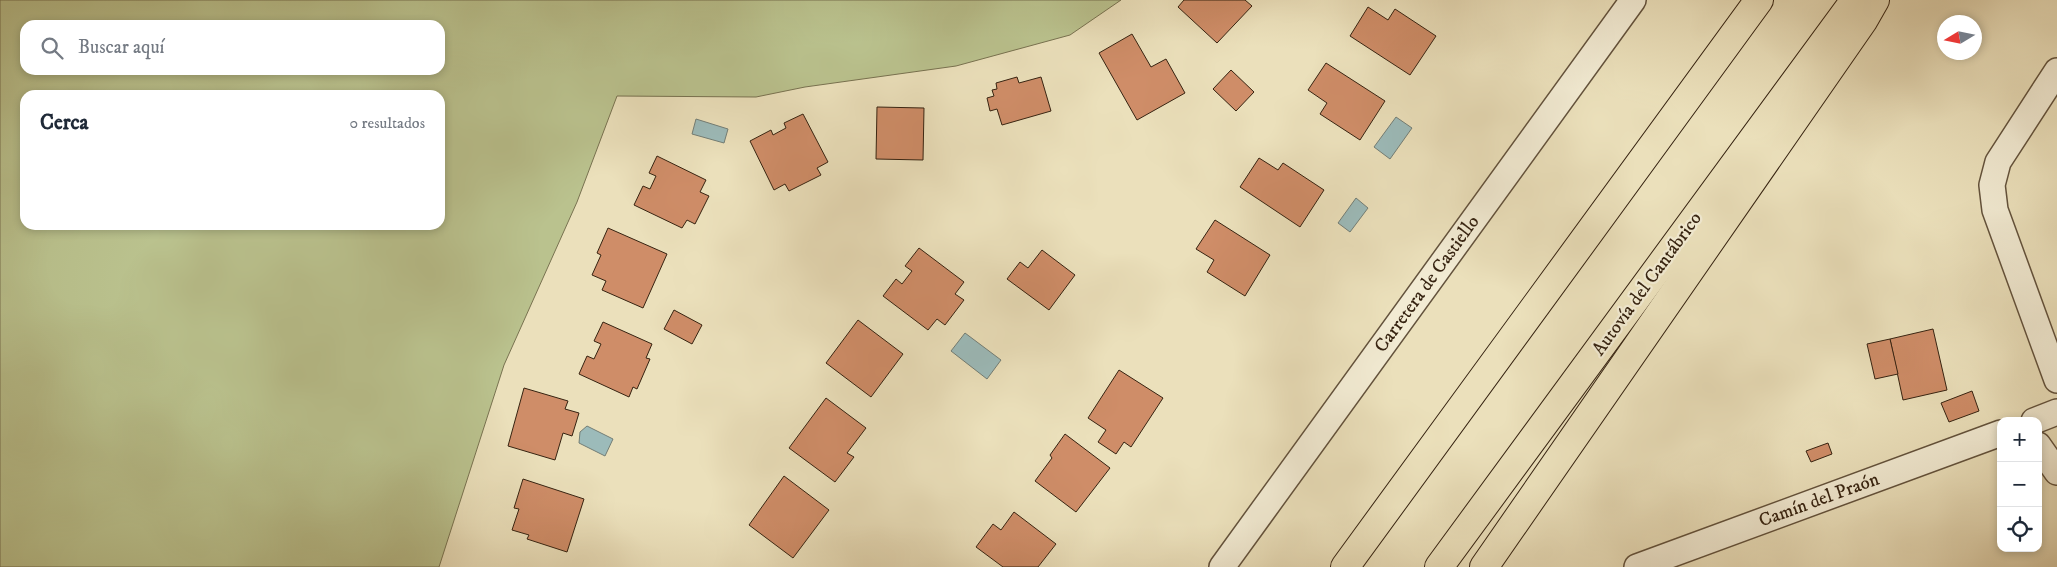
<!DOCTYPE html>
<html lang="es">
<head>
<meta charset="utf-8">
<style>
  :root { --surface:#fff; --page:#f6f6f7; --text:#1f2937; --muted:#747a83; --line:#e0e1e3 }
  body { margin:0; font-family:"IM FELL DW Pica",serif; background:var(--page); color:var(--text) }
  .controls { position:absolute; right:15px; bottom:15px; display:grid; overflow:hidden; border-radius:10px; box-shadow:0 2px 8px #0003 }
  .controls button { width:45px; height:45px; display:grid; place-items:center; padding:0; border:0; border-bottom:1px solid var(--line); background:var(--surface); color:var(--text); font:25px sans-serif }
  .compass { position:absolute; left:1937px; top:15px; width:45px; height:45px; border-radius:50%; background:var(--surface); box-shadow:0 2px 8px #0003; rotate:260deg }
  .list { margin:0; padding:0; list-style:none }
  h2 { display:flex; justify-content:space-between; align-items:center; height:65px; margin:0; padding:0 20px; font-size:21px }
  h2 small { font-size:16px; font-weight:400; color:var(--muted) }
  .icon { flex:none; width:28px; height:28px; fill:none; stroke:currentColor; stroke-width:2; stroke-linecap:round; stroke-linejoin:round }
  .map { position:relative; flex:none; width:2057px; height:567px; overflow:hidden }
  .search { position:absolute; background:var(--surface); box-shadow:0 2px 8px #0003; left:20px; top:20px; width:425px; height:55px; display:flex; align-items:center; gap:12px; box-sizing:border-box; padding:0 18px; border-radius:15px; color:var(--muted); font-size:19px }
  .panel { position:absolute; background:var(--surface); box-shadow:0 2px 8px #0003; left:20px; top:90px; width:425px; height:140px; border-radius:15px }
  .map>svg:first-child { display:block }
</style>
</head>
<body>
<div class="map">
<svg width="2057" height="567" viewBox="0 0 2057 567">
  <rect width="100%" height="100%" fill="#ebe0bb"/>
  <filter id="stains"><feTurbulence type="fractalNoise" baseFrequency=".004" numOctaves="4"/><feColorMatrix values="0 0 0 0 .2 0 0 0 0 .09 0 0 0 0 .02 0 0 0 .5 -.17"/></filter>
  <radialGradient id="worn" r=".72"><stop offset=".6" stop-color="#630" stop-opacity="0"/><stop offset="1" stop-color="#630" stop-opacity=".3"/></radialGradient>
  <path fill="#bac28e" stroke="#787250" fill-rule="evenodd" d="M0 0H1121L1070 35 956 66 805 87 756 97 617 96 577 202 504 365 439 567H0ZM25 25H440V70H25ZM25 95H440V225H25Z"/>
  <g fill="#9cbbba" stroke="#737e76">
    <polygon points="1396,117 1412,128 1390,159 1374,147"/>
    <polygon points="696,119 728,129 724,143 692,134"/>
    <polygon points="1356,198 1368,208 1350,232 1338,223"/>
    <polygon points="965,333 1001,360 987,379 951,351"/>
    <polygon points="587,426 613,439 605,456 579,443 580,432"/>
  </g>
  <g fill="#cf8d68" stroke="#362311">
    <polygon points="1184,0 1245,0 1252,6 1217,43 1178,7"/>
    <polygon points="1368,7 1388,20 1395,9 1436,36 1410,75 1350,36"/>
    <polygon points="1132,34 1151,67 1166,59 1185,93 1137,120 1099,53"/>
    <polygon points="1326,63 1385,101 1360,140 1320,114 1327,103 1308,90"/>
    <polygon points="1231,70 1254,92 1236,111 1213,89"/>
    <polygon points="1017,77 1019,83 1041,77 1051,111 1002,125 997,109 990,111 987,98 994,96 992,90 997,89 996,83"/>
    <polygon points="877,107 924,108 923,160 876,159"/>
    <polygon points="803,114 828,162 817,168 821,175 789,191 785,184 774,190 750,141 771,130 773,135 786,128 784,123"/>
    <polygon points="657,156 706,180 700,192 709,196 695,224 687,220 682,228 634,205 643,186 650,189 656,176 649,173"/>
    <polygon points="1259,158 1278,170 1283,163 1324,190 1300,227 1240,187"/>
    <polygon points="1215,220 1270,255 1245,296 1207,272 1214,260 1196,249"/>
    <polygon points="608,228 667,254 643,308 602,290 606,281 592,275 601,255 597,253"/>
    <polygon points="919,248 964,282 955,294 964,300 945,325 937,319 928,330 883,296 896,279 902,284 912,271 905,266"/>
    <polygon points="1042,250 1075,275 1049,310 1007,279 1020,262 1028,268"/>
    <polygon points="674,310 702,325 692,344 664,329"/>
    <polygon points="858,320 903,354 871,397 826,363"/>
    <polygon points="603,322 652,344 646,358 650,359 637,389 633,387 629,397 579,374 587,356 594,359 601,344 594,341"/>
    <polygon points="1933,329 1947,390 1903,400 1890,339"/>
    <polygon points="1890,339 1898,374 1875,379 1867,344"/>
    <polygon points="1119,370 1163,398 1131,447 1124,442 1116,454 1098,442 1106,430 1088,418"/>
    <polygon points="524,388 568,401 565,409 579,413 572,436 563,433 555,460 508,446"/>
    <polygon points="1972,391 1979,411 1949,422 1941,403"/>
    <polygon points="826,398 866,428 847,453 854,457 835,482 789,448"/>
    <polygon points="1065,434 1110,468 1076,512 1035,481 1052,458 1050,455"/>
    <polygon points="1828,443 1832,454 1811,462 1806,451"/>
    <polygon points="784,476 829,510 793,558 749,525"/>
    <polygon points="523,479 584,499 567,552 527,539 529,535 512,530 519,509 514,508"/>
    <polygon points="1014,512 1056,544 1038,567 1003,567 976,547 993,524 1001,530"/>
  </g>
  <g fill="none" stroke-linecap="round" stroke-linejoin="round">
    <g stroke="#63523c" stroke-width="28">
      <g id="minor">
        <polyline points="2057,71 1998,162 1992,185 1995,210 2057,380"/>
        <polyline points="2034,421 2057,412"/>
        <polyline points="2038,445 2057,472"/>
        <polyline points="1222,567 1633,0"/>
        <polyline points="1637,567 2001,433"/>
      </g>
    </g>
    <g stroke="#362311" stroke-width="30">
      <g id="motorway">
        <polyline points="1345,567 1759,0"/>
        <polyline points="1439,567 1855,0"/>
        <polyline points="1484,567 1863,21 1875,0"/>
      </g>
    </g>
    <use href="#minor" stroke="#f2ebd3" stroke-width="25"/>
    <use href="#motorway" stroke="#ebe0bb" stroke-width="28"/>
  </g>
  <g text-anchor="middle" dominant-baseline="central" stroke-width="4.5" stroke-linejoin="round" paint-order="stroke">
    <g font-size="19" fill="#362311" stroke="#f2ebd3">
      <text transform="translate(1427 284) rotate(-54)">Carretera de Castiello</text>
      <text transform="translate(1647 284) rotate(-54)">Autovía del Cantábrico</text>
      <text transform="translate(1819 500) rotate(-20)">Camín del Praón</text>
    </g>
  </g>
  <rect width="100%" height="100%" filter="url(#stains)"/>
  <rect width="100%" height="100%" fill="url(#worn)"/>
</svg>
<div class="controls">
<button>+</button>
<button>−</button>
<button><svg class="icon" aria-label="locate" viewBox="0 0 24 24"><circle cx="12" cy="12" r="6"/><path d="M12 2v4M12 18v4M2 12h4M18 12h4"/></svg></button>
</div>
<svg class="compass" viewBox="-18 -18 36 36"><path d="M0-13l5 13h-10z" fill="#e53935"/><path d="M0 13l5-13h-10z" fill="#747a83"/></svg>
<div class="search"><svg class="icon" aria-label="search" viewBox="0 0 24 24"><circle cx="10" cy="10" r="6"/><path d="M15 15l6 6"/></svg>Buscar aquí</div>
<section class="panel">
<h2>Cerca<small>0 resultados</small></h2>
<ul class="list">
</ul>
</section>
</div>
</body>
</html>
